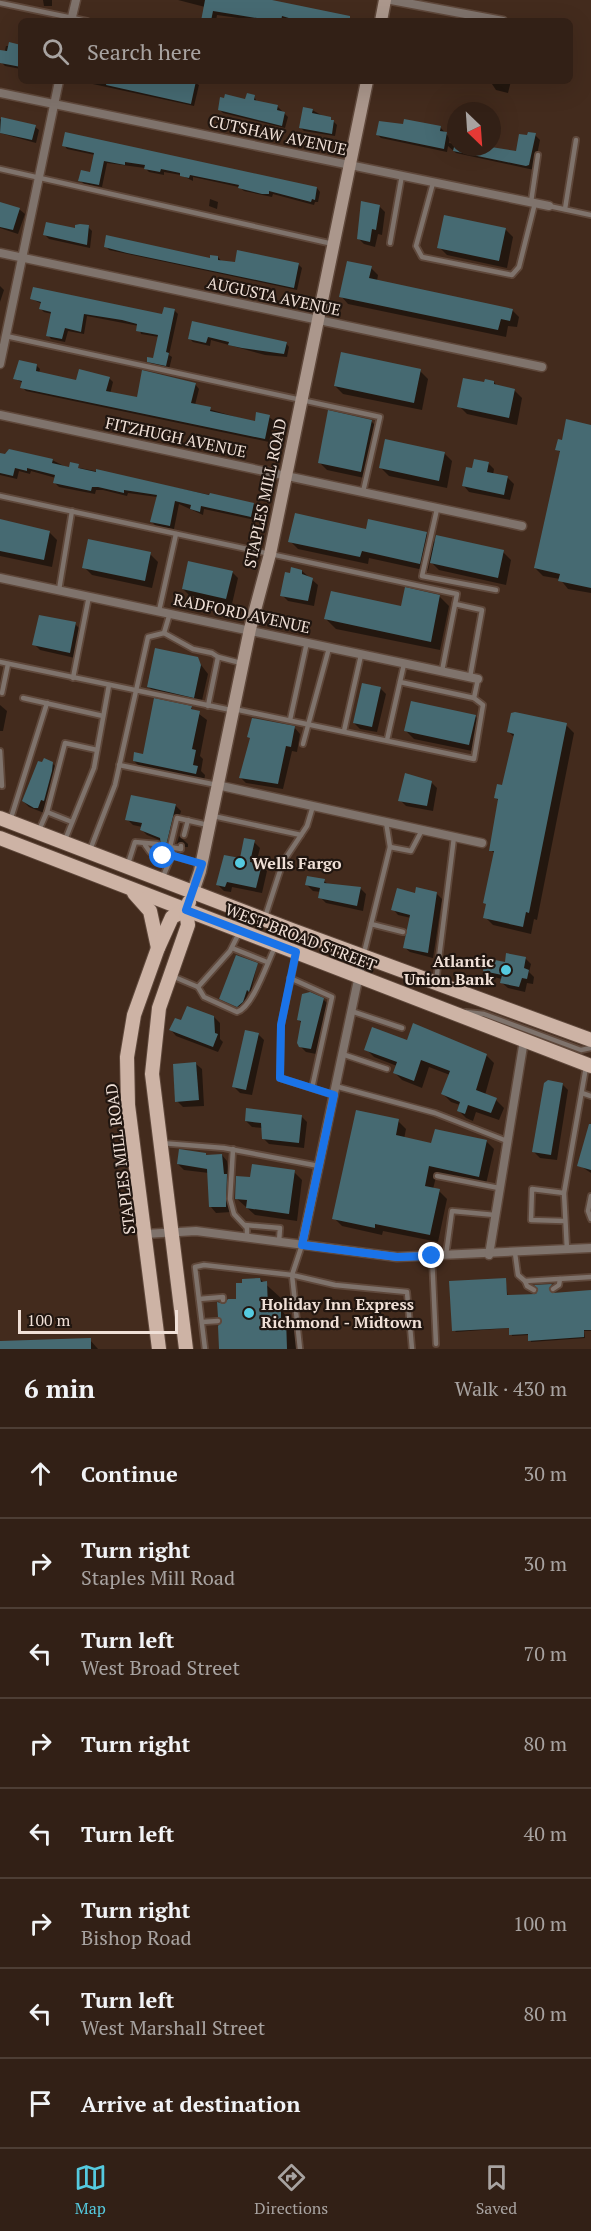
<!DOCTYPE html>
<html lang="en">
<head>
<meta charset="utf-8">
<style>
  :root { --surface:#322016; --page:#3a281f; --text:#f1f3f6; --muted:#a8a3a1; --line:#4d3e35; --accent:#55cadf }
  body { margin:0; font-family:"PT Serif",serif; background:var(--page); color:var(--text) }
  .compass { position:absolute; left:447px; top:102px; width:54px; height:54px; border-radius:50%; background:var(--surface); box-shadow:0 6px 24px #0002; rotate:155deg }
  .scale { position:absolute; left:18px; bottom:15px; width:160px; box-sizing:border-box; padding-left:6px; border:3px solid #f0e0d7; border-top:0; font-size:16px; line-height:21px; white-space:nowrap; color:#f0e0d7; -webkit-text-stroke:4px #211610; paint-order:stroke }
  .stop { position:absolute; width:18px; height:18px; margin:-14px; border:4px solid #1a73e8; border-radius:50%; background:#fff }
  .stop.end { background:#1a73e8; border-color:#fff; box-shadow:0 2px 6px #0008 }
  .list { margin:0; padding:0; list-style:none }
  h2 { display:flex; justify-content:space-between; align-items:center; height:78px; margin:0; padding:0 24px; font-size:26px }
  h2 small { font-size:20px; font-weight:400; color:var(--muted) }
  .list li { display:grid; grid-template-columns:39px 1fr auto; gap:18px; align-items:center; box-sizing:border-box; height:90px; padding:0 24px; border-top:2px solid var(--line) }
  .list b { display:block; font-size:22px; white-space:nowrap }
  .list p { margin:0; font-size:20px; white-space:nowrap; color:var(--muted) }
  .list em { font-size:20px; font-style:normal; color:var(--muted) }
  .icon { flex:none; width:33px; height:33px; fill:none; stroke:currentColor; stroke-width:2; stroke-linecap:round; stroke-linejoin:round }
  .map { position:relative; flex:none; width:591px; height:1349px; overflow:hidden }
  .search { position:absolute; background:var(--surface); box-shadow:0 6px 24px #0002; left:18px; right:18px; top:18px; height:66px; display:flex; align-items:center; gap:15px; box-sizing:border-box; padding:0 21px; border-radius:9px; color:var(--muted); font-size:22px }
  .sheet { height:798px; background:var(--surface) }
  nav { display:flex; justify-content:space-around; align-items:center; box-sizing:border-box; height:84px; border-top:2px solid var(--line); background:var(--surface); font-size:16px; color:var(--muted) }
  nav a { display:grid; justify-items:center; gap:3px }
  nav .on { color:var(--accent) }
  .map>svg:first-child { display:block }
</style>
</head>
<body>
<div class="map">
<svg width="591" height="1349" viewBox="0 0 591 1349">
  <rect width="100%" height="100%" fill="#432b1d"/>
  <g fill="#0007">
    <polygon points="43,0 52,0 52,6 44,6"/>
    <polygon points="178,0 264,0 357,21 259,21 217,15 216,21 202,21 205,7"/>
    <polygon points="6,46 21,46 21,69 5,66 2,63"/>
    <polygon points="79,81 192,81 199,85 194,106"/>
    <polygon points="490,81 511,81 508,93 496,90"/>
    <polygon points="254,96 257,102 277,106 288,117 285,128 223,113 219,109"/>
    <polygon points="312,110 334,122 337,125 335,136 304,131 301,128"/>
    <polygon points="0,119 35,127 39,130 36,143 0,133"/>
    <polygon points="440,127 450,138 449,143 456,144 456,147 517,152 535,135 540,140 534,170 456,153 448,146 447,152 381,138 378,135"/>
    <polygon points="64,145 317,188 320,192 318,202 315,202 314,205 273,194 272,197 244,191 239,187 193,177 193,181 181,175 164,172 164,175 149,172 145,168 107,163 102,187 84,184 80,180 91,174 95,155 67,149"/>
    <polygon points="210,199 218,202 217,209 209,206"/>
    <polygon points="379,206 385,212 382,235 378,234 375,247 364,244 358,238"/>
    <polygon points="0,209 19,209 25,214 18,234 0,228"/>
    <polygon points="88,227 92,231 90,248 49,239 45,235"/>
    <polygon points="505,229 513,237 507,268 447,255 439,247"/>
    <polygon points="106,246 211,260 218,257 222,262 298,264 302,268 297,290 109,250"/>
    <polygon points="371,268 378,275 377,281 512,310 519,317 517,327 508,326 506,337 348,304 341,296"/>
    <polygon points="0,286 4,290 0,302"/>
    <polygon points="32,299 164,316 174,310 178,314 169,355 172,357 169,369 152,365 148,361 154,360 159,337 141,334 139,326 87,316 84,334 68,331 65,342 51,339 48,335 52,314 44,312 41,309 42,304"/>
    <polygon points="193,323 286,343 289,347 287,357 265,355 211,340 210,346 193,342 190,339"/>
    <polygon points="36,365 40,369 39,373 77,382 109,378 113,382 110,394 138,399 195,384 199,389 195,405 256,423 269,417 274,421 269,442 26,391 22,387 23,383 14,378"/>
    <polygon points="420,371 428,379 422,410 343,394 335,386"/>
    <polygon points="494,382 498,387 514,390 522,398 517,425 467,414 459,406 485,384"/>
    <polygon points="371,421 379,429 369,479 327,470 319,462"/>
    <polygon points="591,426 591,593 568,589 560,579 543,576 535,568 561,453 557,449 563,442"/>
    <polygon points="444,453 452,461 447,488 389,476 381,468"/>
    <polygon points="0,455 52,460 70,469 78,466 77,474 80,468 254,504 258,508 255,520 204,509 203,515 179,504 174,529 156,526 152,522 157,497 128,493 127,496 103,490 96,490 95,494 59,487 55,483 56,478 31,471 30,474 19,471 17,479 0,475"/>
    <polygon points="488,463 494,469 493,475 508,478 514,484 510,500 469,492 464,486 473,470"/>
    <polygon points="0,522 49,532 57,540 52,567 0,556"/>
    <polygon points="367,530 426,533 436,543 503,552 511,560 506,585 439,570 430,561 428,571 369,558 368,564 298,549 290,541"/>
    <polygon points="150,554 158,562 152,588 92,575 84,567"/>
    <polygon points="302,571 318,585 314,606 288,601 282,595"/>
    <polygon points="232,572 238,578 232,604 189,595 183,589"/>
    <polygon points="439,596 449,606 440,650 336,629 326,619 402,608"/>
    <polygon points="75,624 81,630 75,658 40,650 34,644"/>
    <polygon points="195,657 208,674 201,705 157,695 149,687"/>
    <polygon points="380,688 386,694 377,732 360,729 354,723"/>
    <polygon points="0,705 7,711 3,731 0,731"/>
    <polygon points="191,708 207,720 200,756 203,759 201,771 205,775 204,782 142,769 134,761 144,755"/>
    <polygon points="475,716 483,724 477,752 414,739 406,731"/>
    <polygon points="566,725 574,733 537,920 534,919 531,934 493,925 485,917 488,906 484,902 495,854 491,850 499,801 496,798 503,786 514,737 509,732"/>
    <polygon points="295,728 300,734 297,752 292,751 283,789 246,783 241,778"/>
    <polygon points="52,763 58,769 52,798 44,813 29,807 23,801"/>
    <polygon points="431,782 437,788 433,811 406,806 400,800"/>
    <polygon points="175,805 181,811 169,855 160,848 163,846 162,841 147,835 142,830 142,827 133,825 127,819"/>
    <polygon points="179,836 188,844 188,847 181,847 177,843"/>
    <polygon points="254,842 260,848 256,864 267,871 262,893 232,887 231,892 224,891 218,885"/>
    <polygon points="324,881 329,885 360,888 366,894 363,911 326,903 320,897 321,892 313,891 307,885"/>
    <polygon points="436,893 442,899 433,958 410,952 404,947 411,918 398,915 393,909 416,895"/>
    <polygon points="525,958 531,964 529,972 534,977 533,984 527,983 525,992 508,988 502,983 502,979 490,976 484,970"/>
    <polygon points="257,965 251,992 249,991 244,1003 239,1007 222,1000"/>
    <polygon points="323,999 329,1005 316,1054 306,1052 300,1046 302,1024 298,1019"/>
    <polygon points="214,1017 220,1023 220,1039 223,1042 218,1052 176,1036 171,1030 181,1022"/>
    <polygon points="258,1034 264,1040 252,1095 240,1093 234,1087"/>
    <polygon points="408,1042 486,1055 494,1063 485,1095 496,1100 504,1108 499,1120 476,1112 473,1121 466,1118 458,1110 460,1105 451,1102 443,1094 450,1075 429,1067 422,1088 402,1080 394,1072 397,1066 374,1057 366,1049"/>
    <polygon points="196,1064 202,1069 204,1106 183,1107 177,1101"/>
    <polygon points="562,1084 568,1090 557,1160 540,1158 534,1152"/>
    <polygon points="301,1116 307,1122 304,1148 269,1144 263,1138 263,1128 252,1127 246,1121"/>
    <polygon points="398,1121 406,1129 404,1139 433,1145 486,1141 494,1149 486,1184 437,1173 433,1189 439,1191 447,1199 438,1242 383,1231 382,1235 342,1226 334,1218"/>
    <polygon points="591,1124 591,1173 579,1165"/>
    <polygon points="222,1155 227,1161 229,1178 232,1182 231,1212 216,1213 211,1207 209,1173 184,1170 178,1164"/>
    <polygon points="294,1172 302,1180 297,1221 255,1215 236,1198 251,1179"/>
    <polygon points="260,1279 282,1299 283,1312 302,1336 302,1349 220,1349 224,1306 238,1301"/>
    <polygon points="505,1279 508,1297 535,1296 540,1289 538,1286 552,1286 549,1291 552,1295 591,1292 591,1331 584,1331 585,1338 531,1342 529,1335 512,1336 510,1328 455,1332"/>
    <polygon points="90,1340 98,1349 0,1349 0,1343"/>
  </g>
  <g fill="#466a72">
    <polygon points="205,0 272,0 350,16 350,21 299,21 282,16 281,21 275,21 213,11 211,21 201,21"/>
    <polygon points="9,42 21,45 21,67 0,63 0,50 7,51"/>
    <polygon points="107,81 196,81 191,104 106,85"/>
    <polygon points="247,93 255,95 254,100 278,105 277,110 285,112 282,126 218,110 220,97 224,98 225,94 245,99"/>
    <polygon points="303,107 313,109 312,113 331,117 331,120 334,120 332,134 299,128"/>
    <polygon points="1,117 36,125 32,140 0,133"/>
    <polygon points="404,119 441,126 440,131 447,132 444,149 376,135 379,121 403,124"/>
    <polygon points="65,132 317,187 315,200 312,199 311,202 269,191 269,194 262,194 238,188 239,185 190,175 189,178 180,176 180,173 161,169 160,172 144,169 145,165 125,162 125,165 104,161 99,185 78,181 81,170 90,172 94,153 62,146"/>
    <polygon points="528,132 536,133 529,165 526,166 453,151 454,147 491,147 516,151 519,134 527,135"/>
    <polygon points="361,201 380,205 376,230 372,229 370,242 357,239"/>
    <polygon points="0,202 20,208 13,230 0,227"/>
    <polygon points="444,215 506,228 499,261 437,248"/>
    <polygon points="46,222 75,228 75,225 80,224 89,225 87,245 43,235"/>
    <polygon points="106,235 210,258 210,255 218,256 218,260 235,262 237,250 299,263 294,288 127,253 104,247"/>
    <polygon points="347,261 372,266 369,278 513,309 510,321 501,319 498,330 339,297"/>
    <polygon points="33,287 162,314 164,307 175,309 166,352 169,353 166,366 147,362 147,357 153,358 158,335 136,331 137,324 122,320 84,314 81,332 65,328 62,339 46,336 51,312 39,309 41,302 30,299"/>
    <polygon points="192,321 287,342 284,354 242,348 228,345 229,342 208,337 206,343 188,339"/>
    <polygon points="341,352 421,369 414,403 334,386"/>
    <polygon points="19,360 37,364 36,371 76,380 79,369 110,377 106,391 137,397 142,370 196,383 191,403 211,407 210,411 255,421 256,412 270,415 265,439 20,388 22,381 13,379"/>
    <polygon points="463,378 484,382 485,379 494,381 494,384 515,389 509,418 457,407"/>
    <polygon points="328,410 372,420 361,472 318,463"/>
    <polygon points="566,419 591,425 591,588 558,581 560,574 534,568 560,451 555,450 558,439 562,440"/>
    <polygon points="385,439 445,452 439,481 379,468"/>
    <polygon points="9,449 53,459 52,463 69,467 70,462 79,464 78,468 96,472 96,469 209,495 210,493 254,503 251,517 201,506 200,512 190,509 191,505 175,501 170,526 150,522 157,495 124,490 124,493 98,487 92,487 91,491 53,483 55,475 27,468 27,471 15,468 13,476 0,473 0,453 5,454"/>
    <polygon points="474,459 489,462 487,472 508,476 504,495 462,486 466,467 472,468"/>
    <polygon points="295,513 366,529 368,519 427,532 420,564 362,551 360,557 288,542"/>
    <polygon points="0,519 50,531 44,560 0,551"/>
    <polygon points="436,535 504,550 498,578 430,563"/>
    <polygon points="88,539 151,552 145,581 82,568"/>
    <polygon points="188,561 233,571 226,599 182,589"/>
    <polygon points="291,567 302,570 302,574 313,578 308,601 280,596 285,572 290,573"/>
    <polygon points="405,587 440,595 431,642 324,619 331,591 401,606"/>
    <polygon points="39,615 76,622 70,653 32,645"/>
    <polygon points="155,648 198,657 201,665 194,698 147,687"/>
    <polygon points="362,683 381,687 372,727 353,723"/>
    <polygon points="154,698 192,706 191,709 200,711 192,749 196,750 193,765 198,766 196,774 133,761 134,752 143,754"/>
    <polygon points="411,701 476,715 469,745 404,731"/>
    <polygon points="515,712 567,723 529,913 526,912 523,927 483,918 486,904 483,903 494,851 489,851 498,799 494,798 497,784 502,785 514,734 507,732 511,713"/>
    <polygon points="252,718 295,726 291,747 286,746 278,784 239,778 250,738 247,737"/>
    <polygon points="44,758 53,762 52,771 44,801 41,800 38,808 34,808 22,801 38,761 42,762"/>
    <polygon points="405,773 432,781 427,806 398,801"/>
    <polygon points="131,795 176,804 165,850 158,848 161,845 160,838 140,830 142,823 125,820"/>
    <polygon points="244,838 255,840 250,862 262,864 256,888 227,882 225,887 216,885 224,855 240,858"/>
    <polygon points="307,876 325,879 324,883 361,887 357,906 318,898 320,888 305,885"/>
    <polygon points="416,887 437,892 428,953 403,948 410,915 391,910 397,888 415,893"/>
    <polygon points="506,953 526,957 524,968 529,970 527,979 522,978 519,987 500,983 502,975 483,971 485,958 505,962"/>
    <polygon points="236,955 258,963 249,992 247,990 243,1002 237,1007 219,999"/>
    <polygon points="310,992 324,998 311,1049 299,1047 297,1043 301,1021 297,1020 302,994"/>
    <polygon points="187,1006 214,1016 215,1033 218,1034 213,1047 169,1030 175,1018 181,1020"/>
    <polygon points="413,1023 487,1054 476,1090 497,1098 491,1113 468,1105 465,1114 457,1111 460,1102 441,1094 450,1071 421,1060 414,1081 393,1073 397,1062 364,1050 372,1027 407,1040"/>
    <polygon points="245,1030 259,1033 246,1090 232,1087"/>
    <polygon points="196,1062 199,1100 175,1102 173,1064"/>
    <polygon points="548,1080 563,1083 551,1155 532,1152 544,1083"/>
    <polygon points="246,1108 302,1115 299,1143 262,1139 261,1123 245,1121"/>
    <polygon points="356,1110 399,1119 396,1135 431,1143 435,1129 487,1140 479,1177 429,1166 425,1186 440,1189 430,1235 375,1224 375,1228 332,1219"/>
    <polygon points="589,1124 591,1124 591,1170 577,1166"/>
    <polygon points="179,1149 206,1153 206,1155 222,1154 224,1174 227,1174 226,1207 209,1207 207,1169 177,1164"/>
    <polygon points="252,1164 295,1170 289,1214 246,1208 247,1200 235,1199 236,1176 250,1177"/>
    <polygon points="260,1278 261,1282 267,1281 268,1309 281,1308 281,1318 286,1318 287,1349 219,1349 218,1326 222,1321 218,1317 217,1302 224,1304 228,1299 236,1299 236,1283 242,1283 242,1279"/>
    <polygon points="506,1278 507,1295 536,1294 538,1289 534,1285 552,1284 549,1289 553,1293 591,1290 591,1330 584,1330 584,1337 528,1341 528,1334 509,1335 509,1328 452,1331 449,1281"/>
    <polygon points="91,1338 91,1349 0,1349 0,1341"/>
  </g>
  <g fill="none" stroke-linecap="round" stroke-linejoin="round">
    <g stroke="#5f483b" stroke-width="8">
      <g id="lane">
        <polyline points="0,3 87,21"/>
        <polyline points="0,169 333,244"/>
        <polyline points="433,183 416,246 422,257 512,275 519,267 535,203"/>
        <polyline points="531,202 538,155"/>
        <polyline points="549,206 591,215"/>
        <polyline points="565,209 576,140"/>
        <polyline points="390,243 402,175"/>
        <polyline points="6,336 380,417 363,492"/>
        <polyline points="0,496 457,594 442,671"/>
        <polyline points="437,509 422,576 496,590"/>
        <polyline points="59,590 72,511"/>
        <polyline points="455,604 482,610 470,677"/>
        <polyline points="159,611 176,534"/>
        <polyline points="164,633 193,649 212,653 218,657 208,706"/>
        <polyline points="218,657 241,663"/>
        <polyline points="0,662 231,710"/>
        <polyline points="73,678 89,596"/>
        <polyline points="400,682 474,698"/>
        <polyline points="2,693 8,664"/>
        <polyline points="23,698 103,716"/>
        <polyline points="234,709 474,759 483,705 474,698 478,679"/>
        <polyline points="290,720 307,642"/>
        <polyline points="344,731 361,655"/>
        <polyline points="387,740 404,664"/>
        <polyline points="303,744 329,648"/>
        <polyline points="0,751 2,786"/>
        <polyline points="119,765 217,785"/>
        <polyline points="47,812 72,822"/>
        <polyline points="213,816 301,835"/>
        <polyline points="10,821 47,703"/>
        <polyline points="39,830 47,812 65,743 97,750"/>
        <polyline points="184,835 188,820"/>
        <polyline points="65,840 94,768 109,685"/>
        <polyline points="145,845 150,852 163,856 167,854 201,864"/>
        <polyline points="181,846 181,849 170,847 177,818 208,825"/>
        <polyline points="390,847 411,851 422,830"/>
        <polyline points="90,850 115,785 148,637 164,633 170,613"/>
        <polyline points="128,864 135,842 157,844"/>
        <polyline points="162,879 173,853"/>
        <polyline points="265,917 283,862 307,826 313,806"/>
        <polyline points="371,924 403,932"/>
        <polyline points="232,948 267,962"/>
        <polyline points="364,953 390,847 386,822"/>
        <polyline points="296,955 281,1025 280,1078 333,1095"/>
        <polyline points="172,976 198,987 230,951 239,933"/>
        <polyline points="290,978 332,997 312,1088"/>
        <polyline points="436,982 454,837"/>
        <path d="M198 987 204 997 237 1012C253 1007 267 963 275 947"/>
        <polyline points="351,1011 402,1028"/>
        <polyline points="466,1012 484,1014 581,1050 591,1048"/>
        <polyline points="342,1054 387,1069"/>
        <polyline points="335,1086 435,1113 507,1141"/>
        <polyline points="582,1093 591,1096"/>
        <polyline points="161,1143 224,1148 319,1166"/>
        <polyline points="233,1149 230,1199 234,1214 247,1228 247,1237"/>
        <polyline points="437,1176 499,1188"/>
        <polyline points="564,1193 532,1189 531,1220 564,1221"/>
        <polyline points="591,1196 588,1211 591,1219"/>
        <polyline points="245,1225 280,1228 279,1242"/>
        <polyline points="302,1245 292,1275 335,1285 407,1292 412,1349"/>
        <polyline points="567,1250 564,1193 586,1067"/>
        <polyline points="515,1253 518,1275 525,1281 591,1277"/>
        <polyline points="446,1255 452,1211 495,1215"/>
        <polyline points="432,1256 436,1344"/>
        <polyline points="525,1281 527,1286 534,1290"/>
        <polyline points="553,1289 559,1285 560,1279"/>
        <polyline points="199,1299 223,1297 223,1300"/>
        <polyline points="202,1322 218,1321"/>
        <polyline points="205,1349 195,1267 204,1265 292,1275 300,1349"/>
      </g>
    </g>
    <g stroke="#5f483b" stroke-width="11">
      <g id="street">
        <polyline points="391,0 503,21"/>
        <polyline points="71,21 76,0"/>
        <polyline points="0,93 549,206"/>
        <polyline points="0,253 542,367"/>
        <polyline points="0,364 59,81"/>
        <polyline points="0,415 522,526"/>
        <polyline points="0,578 478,679"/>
        <polyline points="217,785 482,843"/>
        <polyline points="145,1234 196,1231 397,1257 591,1248"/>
        <polyline points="302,1245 363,956"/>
        <polyline points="489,1255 524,1040"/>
      </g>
    </g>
    <g stroke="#5f483b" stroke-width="15">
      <g id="secondary">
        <polyline points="381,21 385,0"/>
        <polyline points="193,892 200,871 250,629 270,554 367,81"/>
      </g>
    </g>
    <g stroke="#5f483b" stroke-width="16">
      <g id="primary">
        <polyline points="0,818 292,930 591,1040"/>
        <polyline points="0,838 591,1066"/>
        <polyline points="134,893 150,911 158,948"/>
        <polyline points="159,1349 128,1105 127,1057 134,1015 158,948 172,917 186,910"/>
        <polyline points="186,1349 152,1074 159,1008 188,925 186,910 189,902"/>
      </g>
    </g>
    <use href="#lane" stroke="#7f736c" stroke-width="4.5"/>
    <use href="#street" stroke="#7f736c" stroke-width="8"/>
    <use href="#secondary" stroke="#ab978c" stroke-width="12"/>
    <use href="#primary" stroke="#cdb3a5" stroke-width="14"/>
  </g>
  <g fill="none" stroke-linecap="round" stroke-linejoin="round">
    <polyline stroke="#1a73e8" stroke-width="8" points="163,856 167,854 202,864 186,910 296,952 281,1025 280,1078 334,1095 302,1245 397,1257 432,1256"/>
  </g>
  <g fill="#55cadf" stroke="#211610" stroke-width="2">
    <circle cx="240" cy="863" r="6"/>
    <circle cx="506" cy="970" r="6"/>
    <circle cx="249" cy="1313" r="6"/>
  </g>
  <g text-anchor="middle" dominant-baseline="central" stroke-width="4.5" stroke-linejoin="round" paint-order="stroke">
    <g font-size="16" fill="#f0e0d7" stroke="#211610">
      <text transform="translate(278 135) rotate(12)">CUTSHAW AVENUE</text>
      <text transform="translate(274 296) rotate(12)">AUGUSTA AVENUE</text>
      <text transform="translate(176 437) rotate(12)">FITZHUGH AVENUE</text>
      <text transform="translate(265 493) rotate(-78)">STAPLES MILL ROAD</text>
      <text transform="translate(242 613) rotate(12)">RADFORD AVENUE</text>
      <text transform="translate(301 937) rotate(21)">WEST BROAD STREET</text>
      <text transform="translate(120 1159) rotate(-97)">STAPLES MILL ROAD</text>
    </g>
    <g font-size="16" font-weight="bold" fill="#f0e0d7" stroke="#211610" text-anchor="start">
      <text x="252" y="863">Wells Fargo</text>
      <text x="494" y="961" text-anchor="end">Atlantic<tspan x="494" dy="18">Union Bank</tspan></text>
      <text x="261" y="1304">Holiday Inn Express<tspan x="261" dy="18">Richmond - Midtown</tspan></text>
    </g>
  </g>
</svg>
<svg class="compass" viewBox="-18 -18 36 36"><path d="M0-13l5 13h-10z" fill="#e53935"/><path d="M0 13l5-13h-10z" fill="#a8a3a1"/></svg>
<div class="scale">100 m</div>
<div class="stop" style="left:163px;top:856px"></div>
<div class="stop end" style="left:432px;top:1256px"></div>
<div class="search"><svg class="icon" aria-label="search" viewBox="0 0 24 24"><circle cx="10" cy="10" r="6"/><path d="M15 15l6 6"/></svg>Search here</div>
</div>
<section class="sheet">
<h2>6 min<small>Walk · 430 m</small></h2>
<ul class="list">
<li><svg class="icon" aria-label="ahead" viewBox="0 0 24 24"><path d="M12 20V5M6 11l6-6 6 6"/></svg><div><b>Continue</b></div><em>30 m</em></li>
<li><svg class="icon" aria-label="right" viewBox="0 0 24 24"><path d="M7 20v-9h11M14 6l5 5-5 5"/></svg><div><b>Turn right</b><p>Staples Mill Road</p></div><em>30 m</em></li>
<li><svg class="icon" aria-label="left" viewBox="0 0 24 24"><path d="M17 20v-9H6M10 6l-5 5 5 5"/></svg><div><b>Turn left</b><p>West Broad Street</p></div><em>70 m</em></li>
<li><svg class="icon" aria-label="right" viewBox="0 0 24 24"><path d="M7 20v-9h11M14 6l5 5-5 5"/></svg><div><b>Turn right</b></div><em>80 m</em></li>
<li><svg class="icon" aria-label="left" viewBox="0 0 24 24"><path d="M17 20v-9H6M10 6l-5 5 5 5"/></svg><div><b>Turn left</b></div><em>40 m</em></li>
<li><svg class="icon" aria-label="right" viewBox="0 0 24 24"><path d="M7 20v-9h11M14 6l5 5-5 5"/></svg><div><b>Turn right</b><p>Bishop Road</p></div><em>100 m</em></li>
<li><svg class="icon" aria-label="left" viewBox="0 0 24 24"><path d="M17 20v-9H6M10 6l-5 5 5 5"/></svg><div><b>Turn left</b><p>West Marshall Street</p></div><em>80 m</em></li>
<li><svg class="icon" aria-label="arrive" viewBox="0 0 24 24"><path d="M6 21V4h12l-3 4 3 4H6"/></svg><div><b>Arrive at destination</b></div></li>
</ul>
</section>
<nav>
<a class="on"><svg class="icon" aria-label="map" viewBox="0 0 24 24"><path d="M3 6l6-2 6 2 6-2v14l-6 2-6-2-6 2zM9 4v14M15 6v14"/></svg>Map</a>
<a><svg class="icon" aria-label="directions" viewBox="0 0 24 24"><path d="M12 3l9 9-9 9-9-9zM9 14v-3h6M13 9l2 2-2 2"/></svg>Directions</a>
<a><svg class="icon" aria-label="saved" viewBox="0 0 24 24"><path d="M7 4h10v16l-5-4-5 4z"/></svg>Saved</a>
</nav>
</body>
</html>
